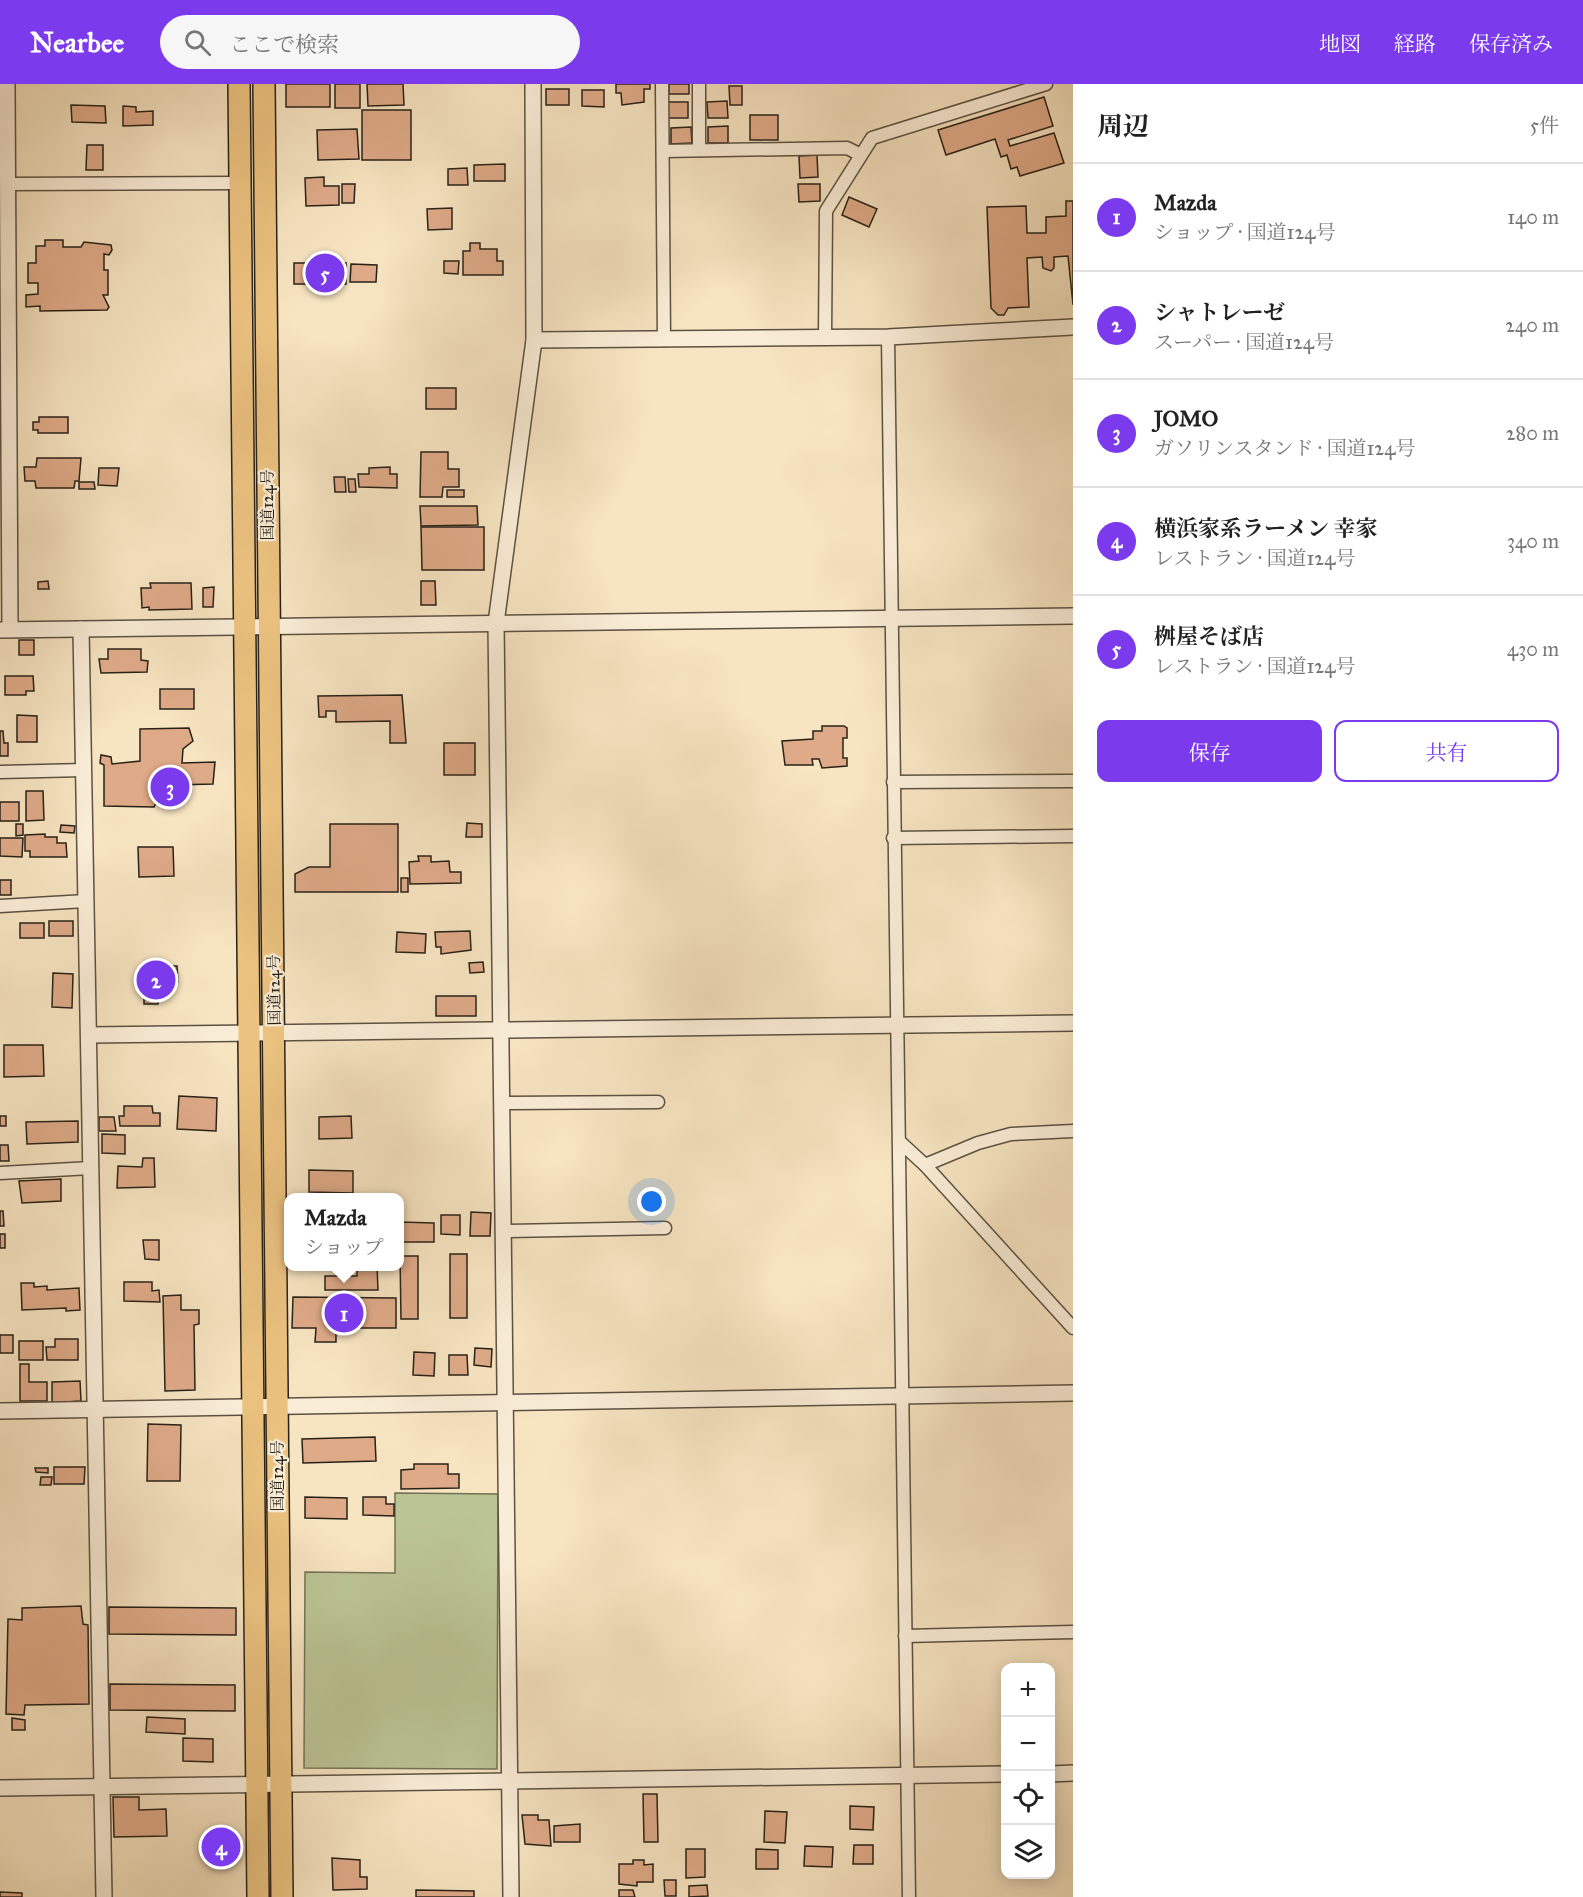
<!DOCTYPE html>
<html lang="ja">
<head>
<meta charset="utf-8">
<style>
  :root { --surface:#fff; --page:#f6f6f6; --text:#222; --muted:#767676; --line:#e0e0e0; --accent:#7c3aed }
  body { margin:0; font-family:"IM FELL Great Primer","Noto Serif JP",serif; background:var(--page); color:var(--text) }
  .controls { position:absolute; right:18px; bottom:18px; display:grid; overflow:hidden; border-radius:12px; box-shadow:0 3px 15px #0003 }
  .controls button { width:54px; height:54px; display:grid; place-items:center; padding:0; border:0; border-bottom:2px solid var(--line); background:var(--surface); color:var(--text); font:30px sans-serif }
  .you { position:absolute; left:652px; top:1118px; width:21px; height:21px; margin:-15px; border:4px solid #fff; border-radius:50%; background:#1a73e8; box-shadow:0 0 0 9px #1a73e833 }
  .badge { display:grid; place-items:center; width:39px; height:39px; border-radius:50%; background:var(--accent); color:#fff; font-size:20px; font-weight:700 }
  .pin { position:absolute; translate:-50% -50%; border:3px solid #fff; box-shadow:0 2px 6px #0006 }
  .popup { position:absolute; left:284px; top:1109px; width:120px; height:78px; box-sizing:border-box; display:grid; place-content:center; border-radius:12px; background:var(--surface); filter:drop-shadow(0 2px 4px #0005); font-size:20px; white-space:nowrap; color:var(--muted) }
  .popup b { font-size:22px; color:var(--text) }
  .popup::after { content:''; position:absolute; left:50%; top:100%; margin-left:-12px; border:12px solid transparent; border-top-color:var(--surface) }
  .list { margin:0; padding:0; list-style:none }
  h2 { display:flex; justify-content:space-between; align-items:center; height:78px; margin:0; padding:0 24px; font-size:26px }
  h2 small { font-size:20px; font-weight:400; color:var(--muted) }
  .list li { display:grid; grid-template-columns:39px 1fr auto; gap:18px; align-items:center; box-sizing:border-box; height:108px; padding:0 24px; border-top:2px solid var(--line) }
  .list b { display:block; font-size:22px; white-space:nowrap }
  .list p { margin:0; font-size:20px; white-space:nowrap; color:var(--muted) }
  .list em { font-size:20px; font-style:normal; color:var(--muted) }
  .actions { display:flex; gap:12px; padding:18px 24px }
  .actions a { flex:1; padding:14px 0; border:2px solid var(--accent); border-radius:12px; text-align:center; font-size:21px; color:var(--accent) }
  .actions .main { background:var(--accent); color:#fff }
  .icon { flex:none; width:33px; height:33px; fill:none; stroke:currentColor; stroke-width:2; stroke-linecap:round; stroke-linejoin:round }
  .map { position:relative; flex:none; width:1073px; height:1813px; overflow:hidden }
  header { display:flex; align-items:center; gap:36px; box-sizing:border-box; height:84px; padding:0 30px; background:var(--accent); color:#fff }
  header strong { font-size:28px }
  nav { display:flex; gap:33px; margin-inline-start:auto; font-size:21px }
  .search { width:420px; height:54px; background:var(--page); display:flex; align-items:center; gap:15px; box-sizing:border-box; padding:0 21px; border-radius:33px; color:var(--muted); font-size:22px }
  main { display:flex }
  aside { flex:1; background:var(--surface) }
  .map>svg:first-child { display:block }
</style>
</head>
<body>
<header>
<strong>Nearbee</strong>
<div class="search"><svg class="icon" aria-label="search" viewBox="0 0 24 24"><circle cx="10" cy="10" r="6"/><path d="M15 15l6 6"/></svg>ここで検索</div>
<nav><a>地図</a><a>経路</a><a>保存済み</a></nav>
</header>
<main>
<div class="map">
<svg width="1073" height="1813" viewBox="0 0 1073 1813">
  <rect width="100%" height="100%" fill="#f7e4c1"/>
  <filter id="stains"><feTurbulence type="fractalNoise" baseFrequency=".00333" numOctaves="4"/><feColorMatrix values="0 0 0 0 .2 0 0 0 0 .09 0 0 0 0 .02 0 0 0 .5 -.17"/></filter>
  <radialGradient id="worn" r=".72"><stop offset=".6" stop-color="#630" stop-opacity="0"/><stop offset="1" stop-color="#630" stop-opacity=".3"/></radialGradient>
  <polygon fill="#bbc494" stroke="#727356" stroke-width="1.5" points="395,1409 498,1410 497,1685 304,1684 305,1488 395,1489"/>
  <g fill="#dfaa88" stroke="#292218" stroke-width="1.5">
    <rect x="286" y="0" width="44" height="23"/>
    <rect x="335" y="0" width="25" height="24"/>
    <polygon points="367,0 403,0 404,21 368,22"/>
    <polygon points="616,0 650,0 650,5 644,5 644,18 622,21 621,9 616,9"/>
    <rect x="669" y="0" width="20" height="10"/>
    <polygon points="729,2 742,2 742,21 730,21"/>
    <rect x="546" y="5" width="23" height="16"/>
    <polygon points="582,6 604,6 604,23 582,22"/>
    <polygon points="1044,13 1053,42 1008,56 1010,62 1054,49 1064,79 1020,92 1017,83 1011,85 1007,71 1001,73 995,55 946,71 938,46"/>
    <polygon points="727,17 728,34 708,34 707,18"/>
    <rect x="668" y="18" width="20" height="16"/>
    <polygon points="71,21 105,22 106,39 72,38"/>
    <polygon points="123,22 136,23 136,28 153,27 153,41 123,42"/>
    <rect x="362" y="26" width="49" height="50"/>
    <rect x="750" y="31" width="28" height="25"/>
    <polygon points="728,42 728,59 708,59 708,43"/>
    <polygon points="691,43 692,59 671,60 671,44"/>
    <polygon points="357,45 359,75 318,76 317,46"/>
    <polygon points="87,61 103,61 103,86 86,86"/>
    <polygon points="817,71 818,93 800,94 799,72"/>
    <polygon points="505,80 505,97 474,97 474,81"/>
    <polygon points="467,84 468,101 448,101 448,85"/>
    <polygon points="324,93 324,102 339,102 339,121 306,122 305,94"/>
    <polygon points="342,100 355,100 354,119 342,119"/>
    <polygon points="798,100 820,100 820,117 799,118"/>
    <polygon points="849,113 877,125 869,143 842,131"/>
    <polygon points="1066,117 1073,117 1073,221 1068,172 1054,173 1054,184 1051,187 1043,184 1042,173 1027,174 1029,223 1008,224 1004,231 998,231 991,224 987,123 1026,122 1027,149 1046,149 1046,133 1066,132"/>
    <polygon points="452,124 452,145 428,146 427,125"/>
    <polygon points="45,156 63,156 63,163 81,163 84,158 111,161 112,166 109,171 104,170 104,186 108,186 108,211 103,211 109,223 107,226 40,227 40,222 26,223 26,211 38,210 38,199 28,199 28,179 36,179 36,162 45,162"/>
    <polygon points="470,159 480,159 480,165 497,165 497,177 503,177 503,191 463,191 463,167 470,167"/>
    <polygon points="444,177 459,177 458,190 444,189"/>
    <rect x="294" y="179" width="52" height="21"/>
    <polygon points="351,180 377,181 376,198 350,198"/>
    <rect x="426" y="304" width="30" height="21"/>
    <polygon points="39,333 68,333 68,349 38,349 38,346 33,346 33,338 39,338"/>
    <polygon points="421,368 448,368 448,385 459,385 459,403 443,403 442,413 420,413"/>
    <polygon points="37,374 81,374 79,397 75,397 74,404 36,404 35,397 25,397 24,383 36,383"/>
    <polygon points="390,383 390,390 397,390 397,404 359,403 358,390 369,390 369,384"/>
    <polygon points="99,384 119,384 117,402 98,401"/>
    <polygon points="334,393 345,393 346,408 335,408"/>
    <polygon points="348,395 355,395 356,408 349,408"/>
    <polygon points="79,398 94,398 95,405 79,405"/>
    <rect x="447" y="406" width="17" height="7"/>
    <polygon points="420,422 477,422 478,441 421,442"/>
    <polygon points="421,443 484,443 484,486 422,486"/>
    <polygon points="48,497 49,505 38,505 38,498"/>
    <polygon points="421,497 435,497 436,521 421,521"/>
    <polygon points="150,499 191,499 192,525 149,526 149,523 142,524 141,504 151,504"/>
    <polygon points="214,503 213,523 203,523 203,504"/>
    <rect x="19" y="556" width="15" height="15"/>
    <polygon points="108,565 141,565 141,576 148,577 147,588 101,589 99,575 108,575"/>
    <polygon points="5,592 33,592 34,607 26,607 26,611 5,611"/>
    <rect x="160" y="605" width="34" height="20"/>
    <polygon points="402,611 406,659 390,659 390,637 336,638 336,627 326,627 326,633 319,633 318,612"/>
    <polygon points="17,631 37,632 37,658 17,658"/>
    <polygon points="822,642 844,642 847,644 847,654 843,654 843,674 847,674 847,682 822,684 819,675 812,675 813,681 785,681 782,657 813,655 813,647 822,647"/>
    <polygon points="189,644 193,657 183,665 182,679 215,678 213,700 174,701 161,708 154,723 104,722 104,681 100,679 101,671 111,673 112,680 140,677 140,645"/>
    <polygon points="0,647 3,647 4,659 8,659 8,672 0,672"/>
    <rect x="444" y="659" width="31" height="32"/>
    <polygon points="26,707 43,707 44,736 26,737"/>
    <rect x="0" y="718" width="19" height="19"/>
    <polygon points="467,739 482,740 482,753 466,753"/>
    <polygon points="16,740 23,740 23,751 16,752"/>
    <polygon points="330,740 398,740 398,808 295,808 295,790 309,783 330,783"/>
    <polygon points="61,741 75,742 74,749 60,748"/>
    <polygon points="45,750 45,753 57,753 57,759 66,759 67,773 30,773 30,767 25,767 25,751"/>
    <polygon points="0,754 23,754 22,773 0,772"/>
    <polygon points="138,763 173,763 174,792 139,793"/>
    <polygon points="418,772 431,772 431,778 449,777 450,788 461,788 461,799 410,800 409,778 419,777"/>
    <rect x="401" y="794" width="7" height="14"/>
    <rect x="0" y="796" width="11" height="15"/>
    <rect x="49" y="837" width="24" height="15"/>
    <rect x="20" y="839" width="24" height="15"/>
    <polygon points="470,847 471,866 441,870 441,863 436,863 435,848"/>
    <polygon points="397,848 426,850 425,869 396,868"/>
    <polygon points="483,878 484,888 470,889 469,879"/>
    <polygon points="140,882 177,882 178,898 158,898 158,920 144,920 144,900 139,899"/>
    <polygon points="53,889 73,890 72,924 52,923"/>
    <rect x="436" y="912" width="40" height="20"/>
    <polygon points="4,961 43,961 44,992 4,993"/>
    <polygon points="179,1012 217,1014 216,1047 177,1045"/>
    <polygon points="124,1022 152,1022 153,1029 160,1029 160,1042 120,1042 119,1032 124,1032"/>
    <rect x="0" y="1032" width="6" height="10"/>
    <polygon points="351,1032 352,1054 319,1055 319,1033"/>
    <polygon points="99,1033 114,1033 116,1047 99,1047"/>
    <polygon points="78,1037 78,1058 27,1060 26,1038"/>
    <polygon points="102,1050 125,1051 125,1070 102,1069"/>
    <polygon points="0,1061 8,1061 9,1077 0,1077"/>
    <polygon points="143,1074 154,1074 155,1103 117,1104 118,1082 142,1083"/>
    <polygon points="309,1086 353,1087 353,1109 309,1108"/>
    <polygon points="61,1095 61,1117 22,1119 19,1097"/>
    <polygon points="0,1127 3,1127 4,1142 0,1142"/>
    <polygon points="471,1128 491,1129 490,1152 470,1152"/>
    <polygon points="441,1131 460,1131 460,1151 441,1150"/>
    <polygon points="400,1138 434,1139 434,1158 400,1158"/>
    <rect x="0" y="1150" width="5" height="14"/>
    <polygon points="143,1156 159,1156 159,1176 145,1175"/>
    <rect x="450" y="1170" width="17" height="64"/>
    <polygon points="400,1172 418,1172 418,1235 401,1235"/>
    <polygon points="357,1182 377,1182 378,1206 325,1206 325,1192 357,1192"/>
    <polygon points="124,1198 152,1198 152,1207 159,1206 160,1218 124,1217"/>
    <polygon points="21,1199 34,1199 34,1203 47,1202 47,1206 79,1204 80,1226 66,1227 66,1224 22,1226"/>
    <polygon points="181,1211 181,1226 199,1226 199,1240 194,1241 195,1306 165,1307 163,1212"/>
    <polygon points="293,1213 396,1214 396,1244 336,1244 336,1258 315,1258 316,1244 292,1244"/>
    <rect x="0" y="1251" width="13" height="18"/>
    <polygon points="55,1255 78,1255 78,1276 47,1276 46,1263 55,1263"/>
    <rect x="19" y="1257" width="24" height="19"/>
    <polygon points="475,1264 492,1265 491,1283 474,1281"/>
    <polygon points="414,1268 435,1269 434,1292 413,1291"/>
    <polygon points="449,1271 467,1271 468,1291 449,1291"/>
    <polygon points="20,1280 29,1280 29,1298 47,1298 47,1317 20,1317"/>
    <polygon points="80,1297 81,1317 52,1319 52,1298"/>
    <polygon points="148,1340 181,1341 180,1397 147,1397"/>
    <polygon points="375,1353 376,1377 303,1379 302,1355"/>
    <polygon points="414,1380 448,1380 448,1390 459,1390 459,1404 401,1405 401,1386 414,1385"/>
    <polygon points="54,1383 85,1383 84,1400 54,1400"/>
    <polygon points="35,1384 48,1384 48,1389 36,1388"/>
    <polygon points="41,1393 52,1393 51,1401 40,1401"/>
    <polygon points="305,1413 347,1414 347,1435 305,1434"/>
    <polygon points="363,1413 386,1413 386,1420 394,1420 394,1432 363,1431"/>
    <polygon points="81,1522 83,1540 88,1541 89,1620 25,1621 24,1631 6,1630 8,1535 22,1536 22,1524"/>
    <polygon points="109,1523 236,1524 236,1551 109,1550"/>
    <polygon points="110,1600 235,1601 235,1627 110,1626"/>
    <polygon points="147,1633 185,1635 185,1650 146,1648"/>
    <polygon points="12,1634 25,1636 25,1646 12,1646"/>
    <polygon points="183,1654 213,1655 213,1678 183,1677"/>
    <polygon points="643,1710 657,1710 658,1758 644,1758"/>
    <polygon points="113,1713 139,1713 139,1726 166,1725 167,1752 114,1753"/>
    <polygon points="850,1722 874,1723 873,1746 850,1745"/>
    <polygon points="765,1727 787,1728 785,1759 764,1758"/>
    <polygon points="522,1731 538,1731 538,1736 549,1736 551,1762 525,1760"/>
    <polygon points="580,1740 580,1758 554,1758 554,1742"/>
    <rect x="205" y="1754" width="32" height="18"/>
    <polygon points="854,1761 873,1761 873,1780 853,1780"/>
    <polygon points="805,1762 833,1763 832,1783 804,1782"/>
    <polygon points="686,1765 705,1765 705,1793 686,1794"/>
    <polygon points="756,1765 778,1766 778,1785 756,1785"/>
    <polygon points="332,1774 360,1776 360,1793 367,1793 367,1805 333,1806"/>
    <polygon points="633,1776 644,1776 644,1781 653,1780 653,1798 637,1798 637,1802 619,1800 619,1780 633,1780"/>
    <polygon points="664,1796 676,1796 676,1812 665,1812"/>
    <polygon points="707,1801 708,1812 689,1813 689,1802"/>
    <polygon points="416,1806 474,1807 474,1813 416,1813"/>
    <polygon points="619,1806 633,1806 635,1813 619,1813"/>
    <polygon points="0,1808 22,1809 22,1813 0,1813"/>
  </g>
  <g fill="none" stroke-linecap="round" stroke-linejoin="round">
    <g stroke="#5c5242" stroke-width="15">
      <g id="minor">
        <polyline points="662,0 664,256"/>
        <polyline points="699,0 699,66"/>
        <polyline points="663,67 847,64 859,70"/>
        <polyline points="8,100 240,99"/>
        <polyline points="888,253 909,1813"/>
        <polyline points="825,254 826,127 872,54 1046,0"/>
        <polyline points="0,688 84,686"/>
        <polyline points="893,698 1073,697"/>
        <polyline points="893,754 1073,752"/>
        <polyline points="0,822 86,817"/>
        <polyline points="503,1019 658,1018"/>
        <polyline points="900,1058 925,1081 1073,1244"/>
        <polyline points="925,1081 978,1059 1011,1050 1073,1047"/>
        <polyline points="0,1089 91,1084"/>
        <polyline points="504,1147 665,1144"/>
        <polyline points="905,1552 1073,1548"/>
      </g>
    </g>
    <g stroke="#5c5242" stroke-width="18">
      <g id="tertiary">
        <polyline points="7,0 10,545"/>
        <polyline points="534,256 888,253 1073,243"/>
        <polyline points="81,545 104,1813"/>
        <polyline points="0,546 1073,532"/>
        <polyline points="89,951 1073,939"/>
        <polyline points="0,1327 1073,1309"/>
        <polyline points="1050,1690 1073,1689"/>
        <polyline points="0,1704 1005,1690"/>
        <polyline points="511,1813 496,539 534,256 533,0"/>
      </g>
    </g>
    <g stroke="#292218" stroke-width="24">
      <g id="trunk">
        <polyline points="239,0 258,1813"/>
        <polyline points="264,0 282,1813"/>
      </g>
    </g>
    <use href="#minor" stroke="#faedd7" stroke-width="12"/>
    <use href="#tertiary" stroke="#faedd7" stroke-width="15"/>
    <use href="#trunk" stroke="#ecc280" stroke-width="21"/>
  </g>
  <g text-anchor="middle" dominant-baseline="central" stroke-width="4.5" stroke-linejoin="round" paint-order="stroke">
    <g font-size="16" fill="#292218" stroke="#faedd7">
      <text transform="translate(267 421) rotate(-90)">国道124号</text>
      <text transform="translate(274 906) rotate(-91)">国道124号</text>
      <text transform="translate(277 1392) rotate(-90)">国道124号</text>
    </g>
  </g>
  <rect width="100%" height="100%" filter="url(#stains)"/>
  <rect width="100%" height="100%" fill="url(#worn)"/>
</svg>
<div class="controls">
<button>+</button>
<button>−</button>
<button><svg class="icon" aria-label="locate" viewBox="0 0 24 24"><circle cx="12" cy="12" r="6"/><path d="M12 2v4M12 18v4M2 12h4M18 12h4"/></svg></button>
<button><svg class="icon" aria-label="layers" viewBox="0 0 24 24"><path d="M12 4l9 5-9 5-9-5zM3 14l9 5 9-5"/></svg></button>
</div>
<div class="you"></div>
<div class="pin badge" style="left:344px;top:1229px">1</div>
<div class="popup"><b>Mazda</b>ショップ</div>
<div class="pin badge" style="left:156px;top:896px">2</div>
<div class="pin badge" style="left:170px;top:703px">3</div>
<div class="pin badge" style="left:221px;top:1763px">4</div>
<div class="pin badge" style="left:325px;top:189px">5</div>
</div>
<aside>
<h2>周辺<small>5件</small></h2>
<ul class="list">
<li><span class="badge">1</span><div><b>Mazda</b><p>ショップ · 国道124号</p></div><em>140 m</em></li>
<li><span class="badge">2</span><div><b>シャトレーゼ</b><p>スーパー · 国道124号</p></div><em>240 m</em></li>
<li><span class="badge">3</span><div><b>JOMO</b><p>ガソリンスタンド · 国道124号</p></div><em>280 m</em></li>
<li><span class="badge">4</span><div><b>横浜家系ラーメン 幸家</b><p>レストラン · 国道124号</p></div><em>340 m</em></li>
<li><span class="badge">5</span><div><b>桝屋そば店</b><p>レストラン · 国道124号</p></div><em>430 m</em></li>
</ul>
<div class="actions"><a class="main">保存</a><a>共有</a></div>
</aside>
</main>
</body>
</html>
